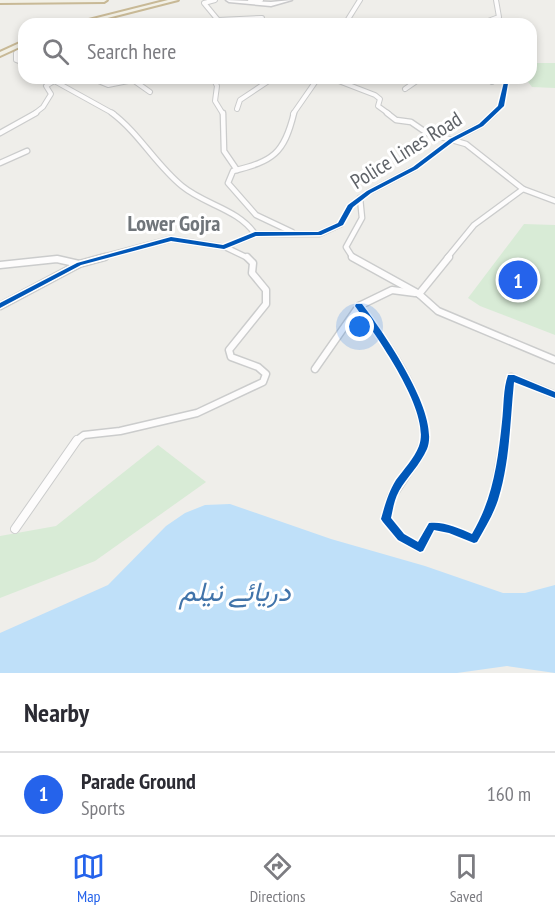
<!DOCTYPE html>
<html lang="en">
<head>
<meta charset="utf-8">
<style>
  :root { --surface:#fff; --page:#f2f2f3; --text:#2b2b33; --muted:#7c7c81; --line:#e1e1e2; --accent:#2563eb }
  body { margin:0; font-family:"PT Sans Narrow",Vazirmatn,sans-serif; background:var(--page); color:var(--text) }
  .you { position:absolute; left:360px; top:327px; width:21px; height:21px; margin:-15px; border:4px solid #fff; border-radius:50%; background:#1a73e8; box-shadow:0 0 0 9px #1a73e833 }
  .badge { display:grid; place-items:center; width:39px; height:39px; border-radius:50%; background:var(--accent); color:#fff; font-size:20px; font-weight:700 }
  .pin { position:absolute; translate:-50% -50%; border:3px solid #fff; box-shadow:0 2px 6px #0006 }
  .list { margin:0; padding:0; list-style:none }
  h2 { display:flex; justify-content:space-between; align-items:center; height:78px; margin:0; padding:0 24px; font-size:26px }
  h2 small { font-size:20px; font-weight:400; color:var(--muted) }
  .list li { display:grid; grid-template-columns:39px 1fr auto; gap:18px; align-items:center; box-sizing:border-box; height:84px; padding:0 24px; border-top:2px solid var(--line) }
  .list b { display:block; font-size:22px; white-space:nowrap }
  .list p { margin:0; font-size:20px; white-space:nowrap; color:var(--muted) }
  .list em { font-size:20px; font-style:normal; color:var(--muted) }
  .icon { flex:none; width:33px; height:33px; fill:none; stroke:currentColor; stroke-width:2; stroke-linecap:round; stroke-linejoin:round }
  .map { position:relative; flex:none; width:555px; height:673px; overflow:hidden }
  .search { position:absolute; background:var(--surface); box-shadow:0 3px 9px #0003; left:18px; right:18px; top:18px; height:66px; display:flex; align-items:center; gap:15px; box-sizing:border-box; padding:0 21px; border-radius:18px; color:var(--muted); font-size:22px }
  .sheet { height:162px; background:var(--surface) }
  nav { display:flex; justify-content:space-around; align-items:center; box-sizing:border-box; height:84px; border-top:2px solid var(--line); background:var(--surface); font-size:16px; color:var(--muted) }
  nav a { display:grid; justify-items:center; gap:3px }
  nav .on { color:var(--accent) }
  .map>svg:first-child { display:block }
</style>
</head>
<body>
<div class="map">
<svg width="555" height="673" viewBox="0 0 555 673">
  <rect width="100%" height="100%" fill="#efeeea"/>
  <g fill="#d8ebd6">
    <polygon points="531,63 555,63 555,88 532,87 525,78 531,78"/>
    <polygon points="524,224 555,225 555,335 480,306 468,298"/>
    <polygon points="158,445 206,482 95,561 0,598 0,536 56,526"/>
  </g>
  <polygon fill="#bfe0f9" points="230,504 331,539 425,566 503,593 525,593 555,585 555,673 507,666 457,673 0,673 0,633 108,585 166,526 185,513 205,505"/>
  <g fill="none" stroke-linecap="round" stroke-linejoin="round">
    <g stroke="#cbcccc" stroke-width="6">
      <g id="minor-far3">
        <polyline points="215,0 204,3 218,20 262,18"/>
        <polyline points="250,0 261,0"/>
        <polyline points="190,24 197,24"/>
        <polyline points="345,24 360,0"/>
        <polyline points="480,24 499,17 496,0"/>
        <polyline points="24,49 16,53 16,60 24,63"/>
        <polyline points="49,78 114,114"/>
        <polyline points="91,78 108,85 133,80 150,92"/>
        <polyline points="213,78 217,86 215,101 223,114"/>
        <polyline points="336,80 375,95 380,99 378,106 389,114"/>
        <polyline points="492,82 493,78"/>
        <polyline points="405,89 421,78"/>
        <polyline points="237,109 240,100 273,78"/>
        <polyline points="34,114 43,107 51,94 46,86 54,81"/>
        <polyline points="293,114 318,78"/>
        <polyline points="492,114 501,106 507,78"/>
      </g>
    </g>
    <g stroke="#cbcccc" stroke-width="7">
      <g id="minor-far2">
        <path d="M112 113C139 133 156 165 182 186 205 205 238 209 255 234"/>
        <polyline points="223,113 224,151 237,170"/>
        <polyline points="387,113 396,120 411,122 427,133 466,144 523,189 474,225 447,258"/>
        <polyline points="0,133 36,113"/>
        <polyline points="0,163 27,151"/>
        <polyline points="523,189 555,201"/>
        <path d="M292 232 256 215 228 183 233 171C273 161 284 154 294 113"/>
        <polyline points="225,247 248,258"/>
        <polyline points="99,258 171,239 224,247 255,234 319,234 341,224 350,206 369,192 415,168 452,140 481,125 494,113"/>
        <polyline points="353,258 346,247 362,218 360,198"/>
      </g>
    </g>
    <g stroke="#cbcccc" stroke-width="9">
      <g id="minor-far1">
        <polyline points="352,257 419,294"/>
        <polyline points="449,257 419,294 438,311 555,360"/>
        <polyline points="0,265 57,259 79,264"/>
        <polyline points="0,306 79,264 105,257"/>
        <path d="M359 306C385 340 426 397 425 441"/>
        <polyline points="315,369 359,306 392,290 415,293"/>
        <polyline points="76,441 84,435 120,431 197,413 263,382 266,374 258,367 231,357 229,350 266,304 266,290 252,273 253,263 247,257"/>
        <polyline points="504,441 511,377 555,395"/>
      </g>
    </g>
    <g stroke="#cbcccc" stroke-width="10">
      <g id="minor">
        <polyline points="425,440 419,456 392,496 386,519 401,537 420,548 432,526 450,529 474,539 493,502 504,440"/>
        <polyline points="15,529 77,440"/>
      </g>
    </g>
    <g stroke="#cacacb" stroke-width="3">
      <polygon id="secondary" points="226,0 271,2 292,0 271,6 229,2"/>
    </g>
    <g stroke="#c8b996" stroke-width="4">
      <g id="trunk">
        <polygon points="0,0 107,0 104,2 0,3"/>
        <polygon points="168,0 178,0 84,24 73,24"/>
        <polygon points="24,41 24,45 0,56 0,52"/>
      </g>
    </g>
    <use href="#minor-far3" stroke="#fdfcfc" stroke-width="4"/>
    <use href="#minor-far2" stroke="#fdfcfc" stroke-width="4.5"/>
    <use href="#minor-far1" stroke="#fdfcfc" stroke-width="6"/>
    <use href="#minor" stroke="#fdfcfc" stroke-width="8"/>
    <use href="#secondary" fill="#fdfcfc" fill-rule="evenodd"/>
    <use href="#trunk" fill="#f2f0e6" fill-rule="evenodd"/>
    <g stroke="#fff" stroke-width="3">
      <g id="cycleway">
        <polygon points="505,78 509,78 504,106 483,126 454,141 417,169 371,193 353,207 343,225 321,235 256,236 224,249 171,241 81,265 0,308 0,303 77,263 171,237 223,245 255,232 318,232 338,223 348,205 367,191 413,167 450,139 479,124 498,106"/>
        <path d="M356 304H362C383 332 441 414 427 449 420 465 407 477 399 491 394 500 393 509 391 518L404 534 418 542 429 523C443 521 459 528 472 534 493 499 498 461 502 422 504 406 503 389 508 375H514L555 392V398L514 382C510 421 510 462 498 500 493 515 485 528 477 542L474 543 449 533 434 530 423 551 420 552 398 540 383 522 381 519C385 505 388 493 396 480 404 469 414 459 419 446 432 412 375 334 355 306Z"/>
      </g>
    </g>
    <use href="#cycleway" fill="#0057b8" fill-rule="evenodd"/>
  </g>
  <g text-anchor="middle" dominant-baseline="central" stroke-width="6" stroke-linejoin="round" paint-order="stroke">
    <g font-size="21" fill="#5f6368" stroke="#fff">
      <text transform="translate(406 150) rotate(-32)">Police Lines Road</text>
    </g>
    <g font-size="22" font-weight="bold" fill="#70757a" stroke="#fff">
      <text x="174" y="223">Lower Gojra</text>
    </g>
    <g font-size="27" font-style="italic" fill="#4174aa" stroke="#fff">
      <text x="235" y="591">دریائے نیلم</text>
    </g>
  </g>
</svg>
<div class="you"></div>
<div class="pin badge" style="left:518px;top:280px">1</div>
<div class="search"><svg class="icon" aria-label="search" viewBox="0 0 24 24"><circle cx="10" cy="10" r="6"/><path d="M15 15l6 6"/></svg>Search here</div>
</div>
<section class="sheet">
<h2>Nearby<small></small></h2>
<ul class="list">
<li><span class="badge">1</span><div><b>Parade Ground</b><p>Sports</p></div><em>160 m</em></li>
</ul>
</section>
<nav>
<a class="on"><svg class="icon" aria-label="map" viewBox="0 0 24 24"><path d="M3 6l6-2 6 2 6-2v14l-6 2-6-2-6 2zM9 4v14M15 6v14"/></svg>Map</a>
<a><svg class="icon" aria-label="directions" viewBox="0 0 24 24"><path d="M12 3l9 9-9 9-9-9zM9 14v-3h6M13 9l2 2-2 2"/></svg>Directions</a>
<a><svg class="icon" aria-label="saved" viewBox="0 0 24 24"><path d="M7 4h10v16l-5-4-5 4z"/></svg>Saved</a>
</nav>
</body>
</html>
